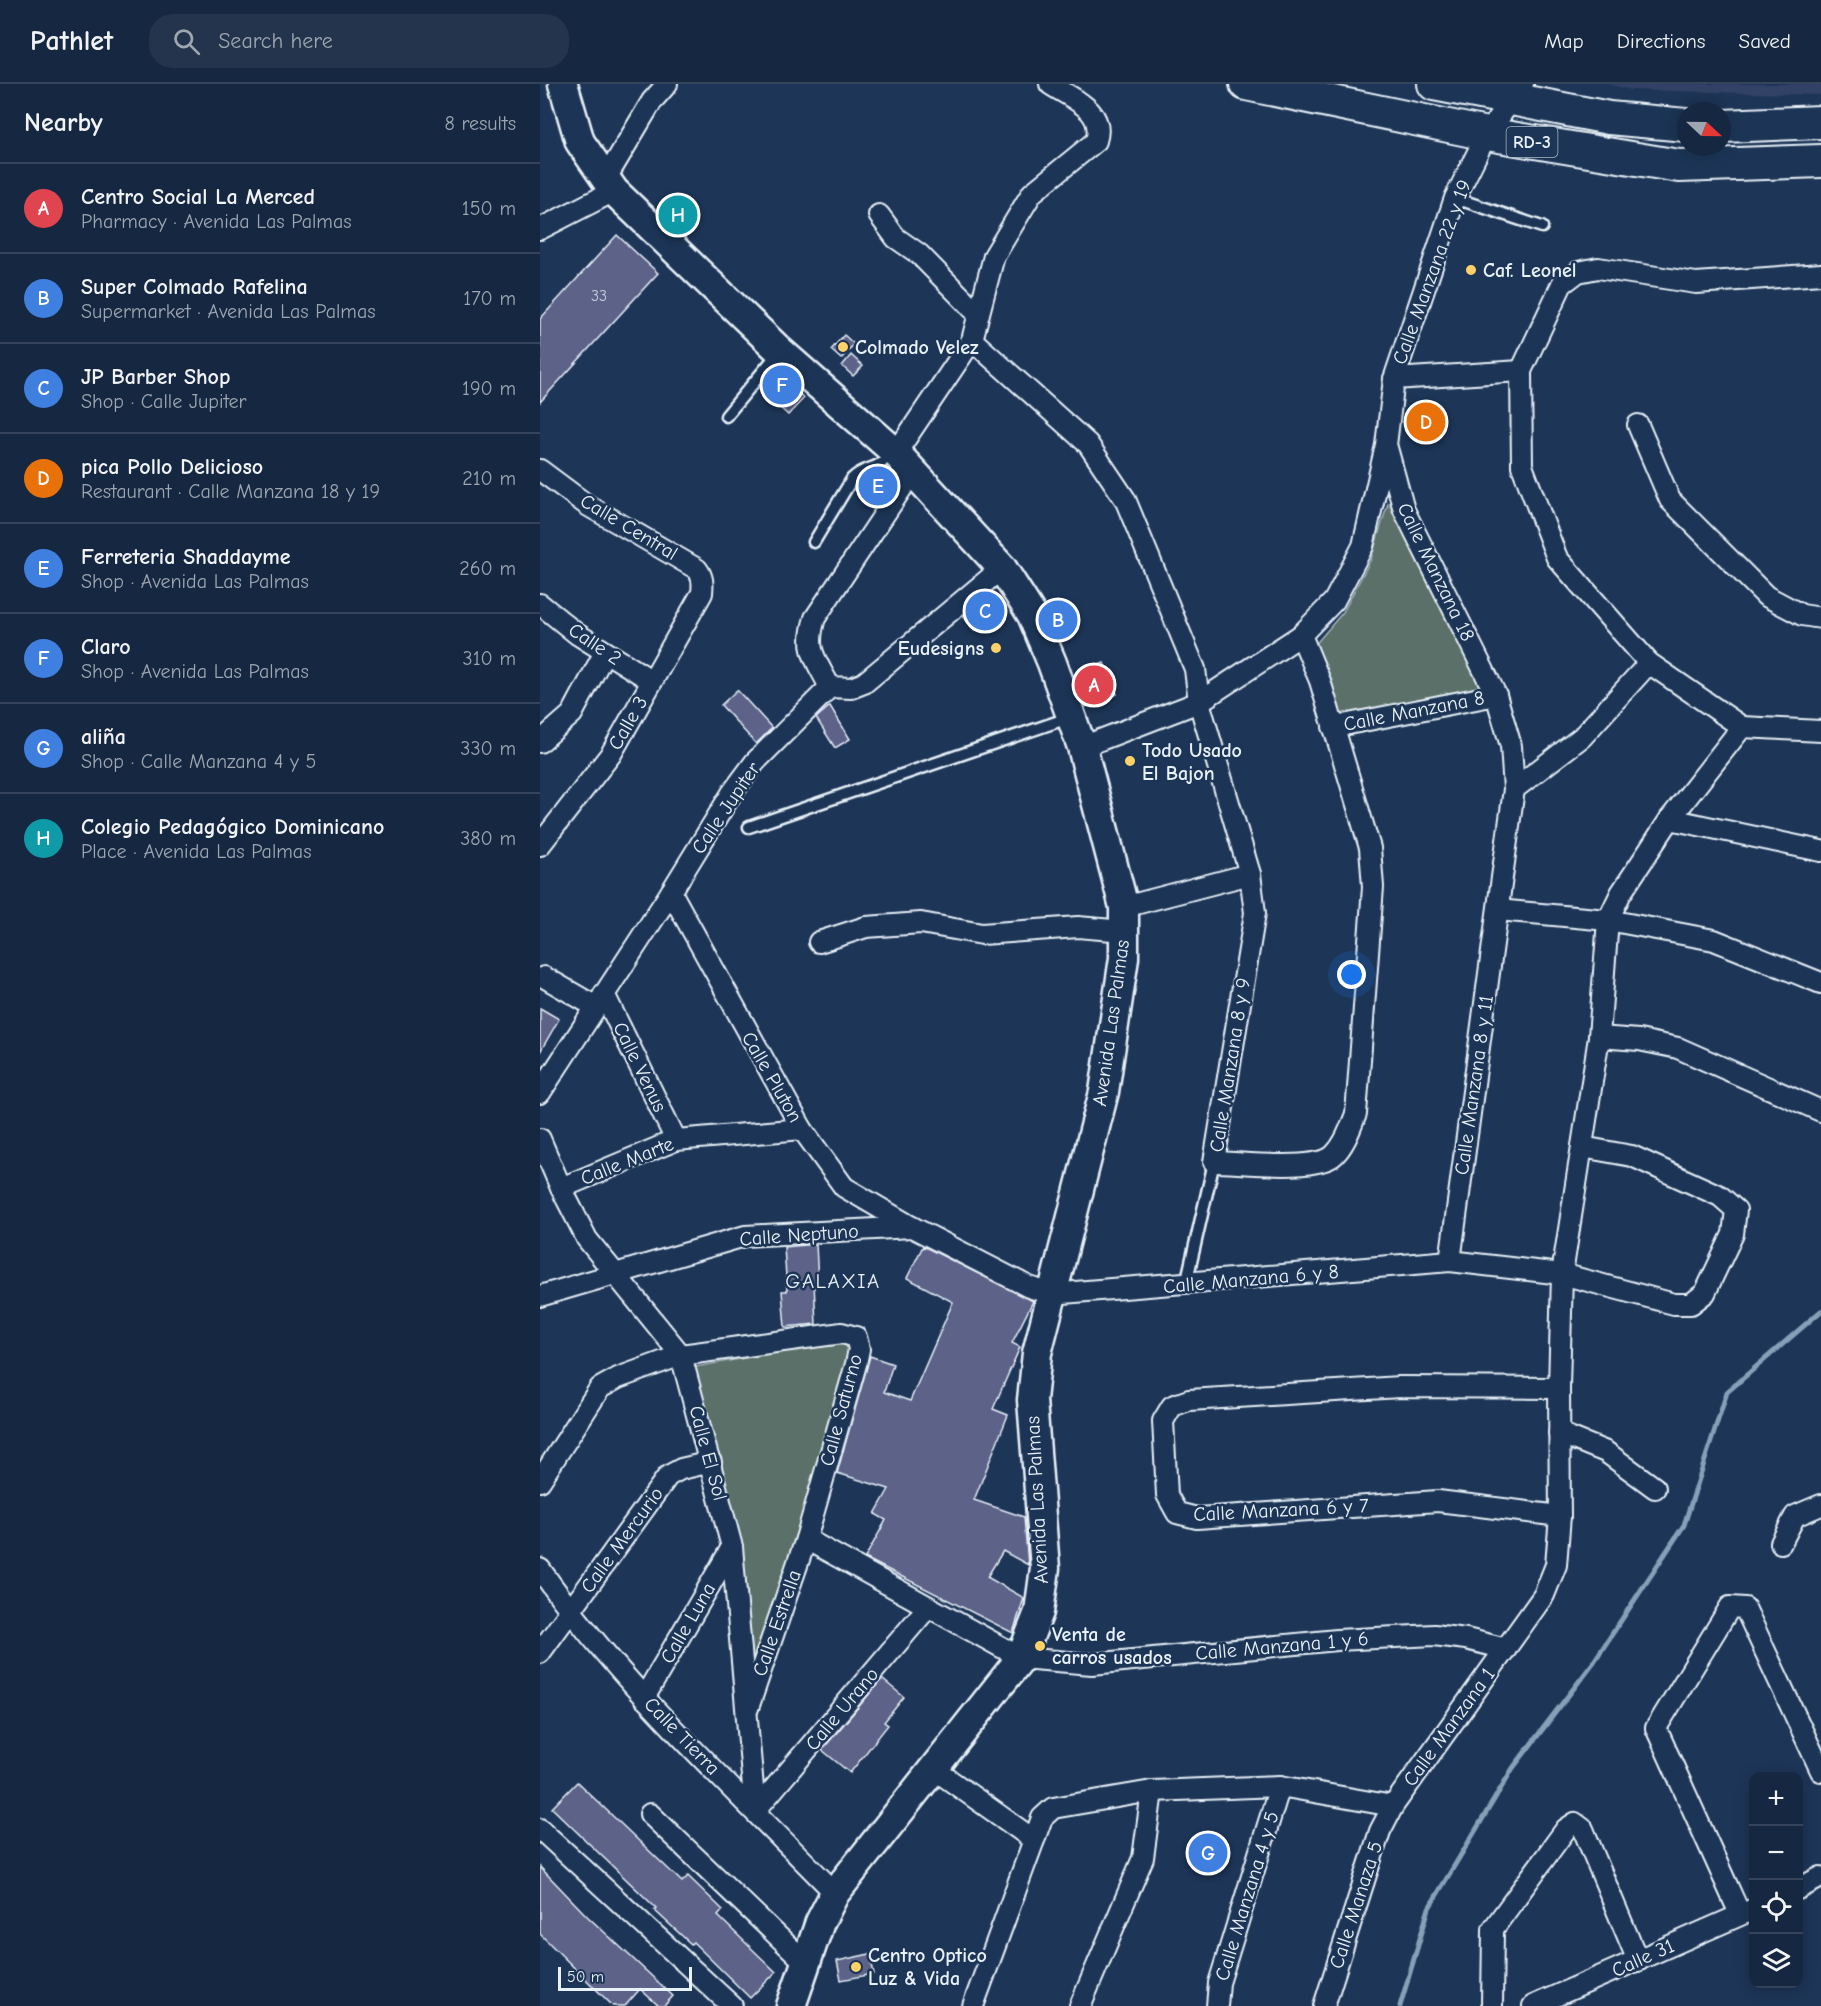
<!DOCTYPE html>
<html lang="en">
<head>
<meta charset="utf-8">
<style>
  :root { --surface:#162841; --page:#23344c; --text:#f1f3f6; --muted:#9ea6b1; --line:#35445a; --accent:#ea580c }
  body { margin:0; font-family:"Comic Neue",sans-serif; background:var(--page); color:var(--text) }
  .controls { position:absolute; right:18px; bottom:18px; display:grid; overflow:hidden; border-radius:12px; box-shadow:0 3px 15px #0003 }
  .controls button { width:54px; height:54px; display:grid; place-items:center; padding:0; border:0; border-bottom:2px solid var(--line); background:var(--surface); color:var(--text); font:30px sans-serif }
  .compass { position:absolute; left:1137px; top:18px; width:54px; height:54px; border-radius:50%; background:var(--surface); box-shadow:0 3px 15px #0003; rotate:112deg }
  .scale { position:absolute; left:18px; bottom:15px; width:134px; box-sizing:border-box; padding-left:6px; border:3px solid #e8f1f8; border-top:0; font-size:16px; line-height:21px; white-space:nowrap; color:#e8f1f8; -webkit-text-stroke:4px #1d3557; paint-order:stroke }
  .you { position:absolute; left:812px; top:891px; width:21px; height:21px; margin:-15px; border:4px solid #fff; border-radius:50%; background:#1a73e8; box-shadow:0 0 0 9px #1a73e833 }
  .badge { display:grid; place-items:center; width:39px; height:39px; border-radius:50%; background:var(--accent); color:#fff; font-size:20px; font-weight:700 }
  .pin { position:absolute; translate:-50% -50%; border:3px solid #fff; box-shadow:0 2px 6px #0006 }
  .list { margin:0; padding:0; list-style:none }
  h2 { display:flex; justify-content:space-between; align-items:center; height:78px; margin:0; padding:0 24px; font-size:26px }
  h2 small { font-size:20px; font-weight:400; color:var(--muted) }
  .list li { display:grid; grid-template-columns:39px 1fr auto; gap:18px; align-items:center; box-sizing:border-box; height:90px; padding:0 24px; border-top:2px solid var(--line) }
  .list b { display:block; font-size:22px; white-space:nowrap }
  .list p { margin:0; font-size:20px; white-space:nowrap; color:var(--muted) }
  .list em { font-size:20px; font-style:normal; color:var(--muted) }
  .icon { flex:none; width:33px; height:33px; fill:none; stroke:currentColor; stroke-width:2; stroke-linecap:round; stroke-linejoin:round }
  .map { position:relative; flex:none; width:1281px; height:1922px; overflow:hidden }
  header { display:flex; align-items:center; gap:36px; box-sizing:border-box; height:84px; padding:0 30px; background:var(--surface); border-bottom:2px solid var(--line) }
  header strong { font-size:28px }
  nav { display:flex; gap:33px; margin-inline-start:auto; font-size:21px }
  .search { width:420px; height:54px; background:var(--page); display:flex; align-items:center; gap:15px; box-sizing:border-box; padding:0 21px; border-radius:24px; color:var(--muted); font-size:22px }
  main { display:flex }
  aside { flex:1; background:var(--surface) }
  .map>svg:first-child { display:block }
</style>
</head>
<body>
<header>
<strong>Pathlet</strong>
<div class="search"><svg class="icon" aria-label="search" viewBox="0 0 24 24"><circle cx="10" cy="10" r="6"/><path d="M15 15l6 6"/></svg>Search here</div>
<nav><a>Map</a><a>Directions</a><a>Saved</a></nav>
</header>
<main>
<aside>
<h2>Nearby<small>8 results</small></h2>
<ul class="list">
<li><span class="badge" style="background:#e0444e">A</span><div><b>Centro Social La Merced</b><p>Pharmacy · Avenida Las Palmas</p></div><em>150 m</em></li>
<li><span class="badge" style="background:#3f7fe0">B</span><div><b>Super Colmado Rafelina</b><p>Supermarket · Avenida Las Palmas</p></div><em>170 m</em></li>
<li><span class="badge" style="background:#3f7fe0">C</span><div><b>JP Barber Shop</b><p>Shop · Calle Jupiter</p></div><em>190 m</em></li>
<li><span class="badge" style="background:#e8710a">D</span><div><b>pica Pollo Delicioso</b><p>Restaurant · Calle Manzana 18 y 19</p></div><em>210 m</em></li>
<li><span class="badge" style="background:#3f7fe0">E</span><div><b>Ferreteria Shaddayme</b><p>Shop · Avenida Las Palmas</p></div><em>260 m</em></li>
<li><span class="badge" style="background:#3f7fe0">F</span><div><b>Claro</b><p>Shop · Avenida Las Palmas</p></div><em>310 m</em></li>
<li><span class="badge" style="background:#3f7fe0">G</span><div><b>aliña</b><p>Shop · Calle Manzana 4 y 5</p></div><em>330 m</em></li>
<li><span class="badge" style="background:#0f9aa8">H</span><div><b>Colegio Pedagógico Dominicano</b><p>Place · Avenida Las Palmas</p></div><em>380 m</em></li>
</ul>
</aside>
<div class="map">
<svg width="1281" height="1922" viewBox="0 0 1281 1922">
  <rect width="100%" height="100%" fill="#1d3557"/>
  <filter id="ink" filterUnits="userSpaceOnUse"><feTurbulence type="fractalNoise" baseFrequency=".0167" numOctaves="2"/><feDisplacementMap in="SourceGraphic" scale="12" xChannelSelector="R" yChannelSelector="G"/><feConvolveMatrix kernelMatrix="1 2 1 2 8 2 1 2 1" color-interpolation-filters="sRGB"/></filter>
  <g filter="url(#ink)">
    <polygon fill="#304266" points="1068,0 1281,0 1281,11 1091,6"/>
    <g fill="#5b706b" stroke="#a2b0b2" stroke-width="1.5">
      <polygon points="848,419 909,528 941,607 795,637 773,563 803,528 831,475"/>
      <polygon points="313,1255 260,1454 209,1586 149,1284"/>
    </g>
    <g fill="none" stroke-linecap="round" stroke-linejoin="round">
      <polyline stroke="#87a0b8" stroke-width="5" points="860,1922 889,1824 973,1684 1053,1579 1144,1441 1187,1308 1281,1227"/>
    </g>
    <g fill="#5b6288" stroke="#e8f1f8" stroke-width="1.5">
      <polygon points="137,114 156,132 140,148 122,130"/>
      <polygon points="77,151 118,189 0,318 0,235"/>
      <polygon points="304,251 314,260 301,275 291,266"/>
      <polygon points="311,271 323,282 313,292 302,282"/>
      <polygon points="242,295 264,314 248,331 227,312"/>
      <polygon points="894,326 898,348 878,351 874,329"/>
      <polygon points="442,517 453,530 435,546 423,532"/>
      <polygon points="523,522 533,541 517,549 509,529"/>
      <polygon points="564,579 577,610 545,623 534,591"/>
      <polygon points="197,606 232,644 216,660 181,621"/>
      <polygon points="290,622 310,655 295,664 276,634"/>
      <polygon points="0,924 19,935 0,968"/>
      <polygon points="276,1160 278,1199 274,1199 276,1240 245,1243 242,1207 247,1207 244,1163"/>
      <polygon points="383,1162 493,1217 472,1259 480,1263 453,1325 468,1331 434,1416 484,1433 488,1481 463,1467 447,1493 484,1514 473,1549 325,1474 346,1436 335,1430 349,1405 297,1389 330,1272 353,1280 344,1308 370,1317 413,1218 367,1194"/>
      <polygon points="342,1595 364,1613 344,1638 348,1641 310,1689 282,1666"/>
      <polygon points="37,1698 142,1798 148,1792 183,1826 178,1832 236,1888 210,1914 153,1858 151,1860 114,1826 116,1824 12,1724"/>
      <polygon points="0,1783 47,1832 133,1912 124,1922 119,1922 100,1905 85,1922 73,1922 0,1850"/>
      <polygon points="330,1870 334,1890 301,1896 297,1877"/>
    </g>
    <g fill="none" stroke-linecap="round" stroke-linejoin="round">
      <g stroke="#e8f1f8" stroke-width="15">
        <g id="lane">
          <polyline points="915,114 1002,143"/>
          <polyline points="186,332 240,267"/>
          <path d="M274 458 312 395C327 379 338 391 352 365"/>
          <polyline points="209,743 531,633"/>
          <polyline points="646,1200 674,1078"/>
        </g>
      </g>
      <g stroke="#e8f1f8" stroke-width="24">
        <g id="street">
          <polyline points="65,96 112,17 127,0"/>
          <polyline points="339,131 356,154 379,170 438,230"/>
          <polyline points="0,145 74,107"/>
          <path d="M432 256 548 360 585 415 655 585 659 618 710 790 715 829 674 1078C700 1078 776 1088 794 1071 805 1060 810 1045 816 1030L833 803 830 764 780 597 761 551"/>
          <polyline points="854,295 981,287"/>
          <polyline points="1098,341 1130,416 1226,512 1262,531 1281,534"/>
          <polyline points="847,364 864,426 956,611 971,662 974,705 910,1177"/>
          <path d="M356 369 432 256 454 172 492 109 556 57C566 26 532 15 510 0"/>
          <path d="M0 386 47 421 157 485C163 493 163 499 162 509L71 670 0 761"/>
          <polyline points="0,520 37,550 112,597"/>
          <path d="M290 603C275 574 265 566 275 534L372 389"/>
          <polyline points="793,643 956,611"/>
          <polyline points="1202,643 1109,579 1017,474 982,382 981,287 1022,200 1038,188 1058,184 1156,199 1281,190"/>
          <polyline points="1202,643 1281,647"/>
          <polyline points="0,658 32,630 65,568"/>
          <polyline points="542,663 659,618 761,551 794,517 823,462 846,361 854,295 915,114 947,50 983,0"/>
          <polyline points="974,705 1042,653 1109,579"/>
          <polyline points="1130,735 1281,767"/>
          <polyline points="131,808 262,1045 304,1103 372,1143"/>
          <polyline points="584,823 710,790"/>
          <polyline points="958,826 1068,836 1174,856 1281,899"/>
          <polyline points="279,858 326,843 381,839 442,850 538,843 584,847"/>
          <polyline points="4,893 56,923"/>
          <polyline points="64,910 136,1056"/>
          <polyline points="1059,953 1099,956 1138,964 1281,1027"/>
          <polyline points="0,1009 131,808 192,709 215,678 290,603 311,604 324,599 462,484"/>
          <polyline points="0,1055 21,1104 47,1155 141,1271 192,1463 215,1727"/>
          <polyline points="21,1104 136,1056 262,1045"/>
          <polyline points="0,1212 205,1152 372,1143 489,1203 511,1210 910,1177 1022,1190 1134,1220 1151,1220 1165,1209 1193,1150 1196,1126 1180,1112 1092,1072 1042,1063"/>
          <polyline points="1019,1304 860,1303 649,1316 632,1322 623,1337 627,1411 637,1429 657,1434 898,1417 1020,1432"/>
          <polyline points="1019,1349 1066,1368 1115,1404"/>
          <polyline points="0,1397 60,1304 78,1294 141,1271 302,1249 316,1253 319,1265 316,1280 266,1455 208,1624"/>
          <polyline points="266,1455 481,1574 552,1580 797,1556 894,1551 926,1555 966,1565"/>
          <polyline points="1241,1459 1255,1432 1281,1421"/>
          <path d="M0 1485C84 1605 193 1704 295 1809"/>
          <polyline points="0,1569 128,1392 141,1385 171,1378"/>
          <polyline points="104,1614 192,1463"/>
          <polyline points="394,1685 494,1756"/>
          <polyline points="215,1727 388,1523"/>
          <polyline points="110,1730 265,1878"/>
          <polyline points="0,1745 192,1922"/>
          <polyline points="1258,1805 1281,1793"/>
          <polyline points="1200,1830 1116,1644 1190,1523 1205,1524 1281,1687"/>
          <polyline points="433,1922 502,1734 513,1724 612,1707 740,1702 853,1722"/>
          <polyline points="540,1922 603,1774 612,1707"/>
          <polyline points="677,1922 679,1899 740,1702"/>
          <polyline points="784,1922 840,1747 853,1722 1004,1511 1016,1481 1020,1432 1019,1304 1022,1190 1059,953 1068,836 1081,809 1130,735 1202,643"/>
          <polyline points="952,1922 953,1845 1026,1745 1035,1739 1043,1745 1098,1877"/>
          <polyline points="993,1922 1214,1825"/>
        </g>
      </g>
      <g stroke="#e8f1f8" stroke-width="33">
        <polyline id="secondary" points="23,0 40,58 74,107 240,267 356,369 462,484 492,531 512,579 542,663 584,823 584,874 564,1008 497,1269 492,1316 505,1484 499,1528 481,1574 295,1809 280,1838 251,1922"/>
      </g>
      <g stroke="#e8f1f8" stroke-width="36">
        <g id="primary">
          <polyline points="706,0 947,50 1139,82 1281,77"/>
          <polyline points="894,0 1069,34 1146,41"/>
          <polyline points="1182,42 1281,38"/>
        </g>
      </g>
      <use href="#lane" stroke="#1d3557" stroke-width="10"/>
      <use href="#street" stroke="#1d3557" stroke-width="20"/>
      <use href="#secondary" stroke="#1d3557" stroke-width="28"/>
      <use href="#primary" stroke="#1d3557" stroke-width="32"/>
    </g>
  </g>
  <g fill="#ffd166" stroke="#1d3557" stroke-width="2">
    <circle cx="931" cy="186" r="6"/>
    <circle cx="303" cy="263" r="6"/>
    <circle cx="456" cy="564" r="6"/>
    <circle cx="590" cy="677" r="6"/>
    <circle cx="500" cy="1562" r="6"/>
    <circle cx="316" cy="1883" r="6"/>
  </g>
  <g text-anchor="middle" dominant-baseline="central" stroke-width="5" stroke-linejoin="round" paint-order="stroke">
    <g font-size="16" fill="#c5cddc">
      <text x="59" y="212">33</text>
    </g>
    <rect fill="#1d3557" stroke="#abb9c8" stroke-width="1.5" x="966.5" y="43" width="51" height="30" rx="4.5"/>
    <g font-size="18" font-weight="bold" fill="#e8f1f8">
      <text x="992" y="58">RD-3</text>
    </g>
    <g font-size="20" font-weight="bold" fill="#e8f1f8" stroke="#1d3557" text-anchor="start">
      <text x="943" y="186">Caf. Leonel</text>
      <text x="315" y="263">Colmado Velez</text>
      <text x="444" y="564" text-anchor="end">Eudesigns</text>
      <text x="602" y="666">Todo Usado<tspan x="602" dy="23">El Bajon</tspan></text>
      <text x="512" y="1550">Venta de<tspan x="512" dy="23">carros usados</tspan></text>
      <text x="328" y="1871">Centro Optico<tspan x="328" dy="23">Luz &amp; Vida</tspan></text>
    </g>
    <g font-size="20" fill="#e8f1f8" stroke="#1d3557">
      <text transform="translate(892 188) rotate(-70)">Calle Manzana 22 y 19</text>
      <text transform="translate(89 443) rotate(31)">Calle Central</text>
      <text transform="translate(896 488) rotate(64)">Calle Manzana 18</text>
      <text transform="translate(55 560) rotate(34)">Calle 2</text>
      <text transform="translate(874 627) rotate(-11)">Calle Manzana 8</text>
      <text transform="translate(88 639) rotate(-60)">Calle 3</text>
      <text transform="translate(186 724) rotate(-56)">Calle Jupiter</text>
      <text transform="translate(571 939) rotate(-82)">Avenida Las Palmas</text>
      <text transform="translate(690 981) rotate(-81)">Calle Manzana 8 y 9</text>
      <text transform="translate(100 983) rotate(64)">Calle Venus</text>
      <text transform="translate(232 993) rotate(60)">Calle Pluton</text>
      <text transform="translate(934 1001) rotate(-82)">Calle Manzana 8 y 11</text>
      <text transform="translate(87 1077) rotate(-22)">Calle Marte</text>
      <text transform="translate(259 1151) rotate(-4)">Calle Neptuno</text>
      <text transform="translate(711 1195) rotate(-5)">Calle Manzana 6 y 8</text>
      <text transform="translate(301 1326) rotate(-75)">Calle Saturno</text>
      <text transform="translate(168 1369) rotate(75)">Calle El Sol</text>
      <text transform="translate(497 1416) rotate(-93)">Avenida Las Palmas</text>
      <text transform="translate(741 1426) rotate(-3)">Calle Manzana 6 y 7</text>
      <text transform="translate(82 1456) rotate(-54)">Calle Mercurio</text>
      <text transform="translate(148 1539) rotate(-60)">Calle Luna</text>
      <text transform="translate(237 1539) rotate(-71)">Calle Estrella</text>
      <text transform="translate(742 1562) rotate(-5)">Calle Manzana 1 y 6</text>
      <text transform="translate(302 1625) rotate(-50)">Calle Urano</text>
      <text transform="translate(909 1643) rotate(-54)">Calle Manzana 1</text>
      <text transform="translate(142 1652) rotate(46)">Calle Tierra</text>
      <text transform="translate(707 1812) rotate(-73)">Calle Manzana 4 y 5</text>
      <text transform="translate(816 1821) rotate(-72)">Calle Manaza 5</text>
      <text transform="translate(1103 1874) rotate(-24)">Calle 31</text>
    </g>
    <g font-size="21" letter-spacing="1.5" fill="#e8f1f8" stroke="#1d3557">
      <text x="293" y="1197">GALAXIA</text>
    </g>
  </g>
</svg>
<div class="controls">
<button>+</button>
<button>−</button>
<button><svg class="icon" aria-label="locate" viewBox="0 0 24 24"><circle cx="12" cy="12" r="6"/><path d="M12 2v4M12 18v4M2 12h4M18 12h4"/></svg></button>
<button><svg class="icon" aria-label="layers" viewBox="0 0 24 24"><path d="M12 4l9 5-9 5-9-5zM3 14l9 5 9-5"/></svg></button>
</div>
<svg class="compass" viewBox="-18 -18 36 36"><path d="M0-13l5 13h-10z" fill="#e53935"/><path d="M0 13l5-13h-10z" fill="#9ea6b1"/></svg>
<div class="scale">50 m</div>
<div class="you"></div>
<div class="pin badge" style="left:554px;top:601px;background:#e0444e">A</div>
<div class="pin badge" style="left:518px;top:536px;background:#3f7fe0">B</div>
<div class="pin badge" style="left:445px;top:527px;background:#3f7fe0">C</div>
<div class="pin badge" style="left:886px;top:338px;background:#e8710a">D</div>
<div class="pin badge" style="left:338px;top:402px;background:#3f7fe0">E</div>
<div class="pin badge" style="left:242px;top:301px;background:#3f7fe0">F</div>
<div class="pin badge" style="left:668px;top:1769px;background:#3f7fe0">G</div>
<div class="pin badge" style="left:138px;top:131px;background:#0f9aa8">H</div>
</div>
</main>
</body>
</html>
